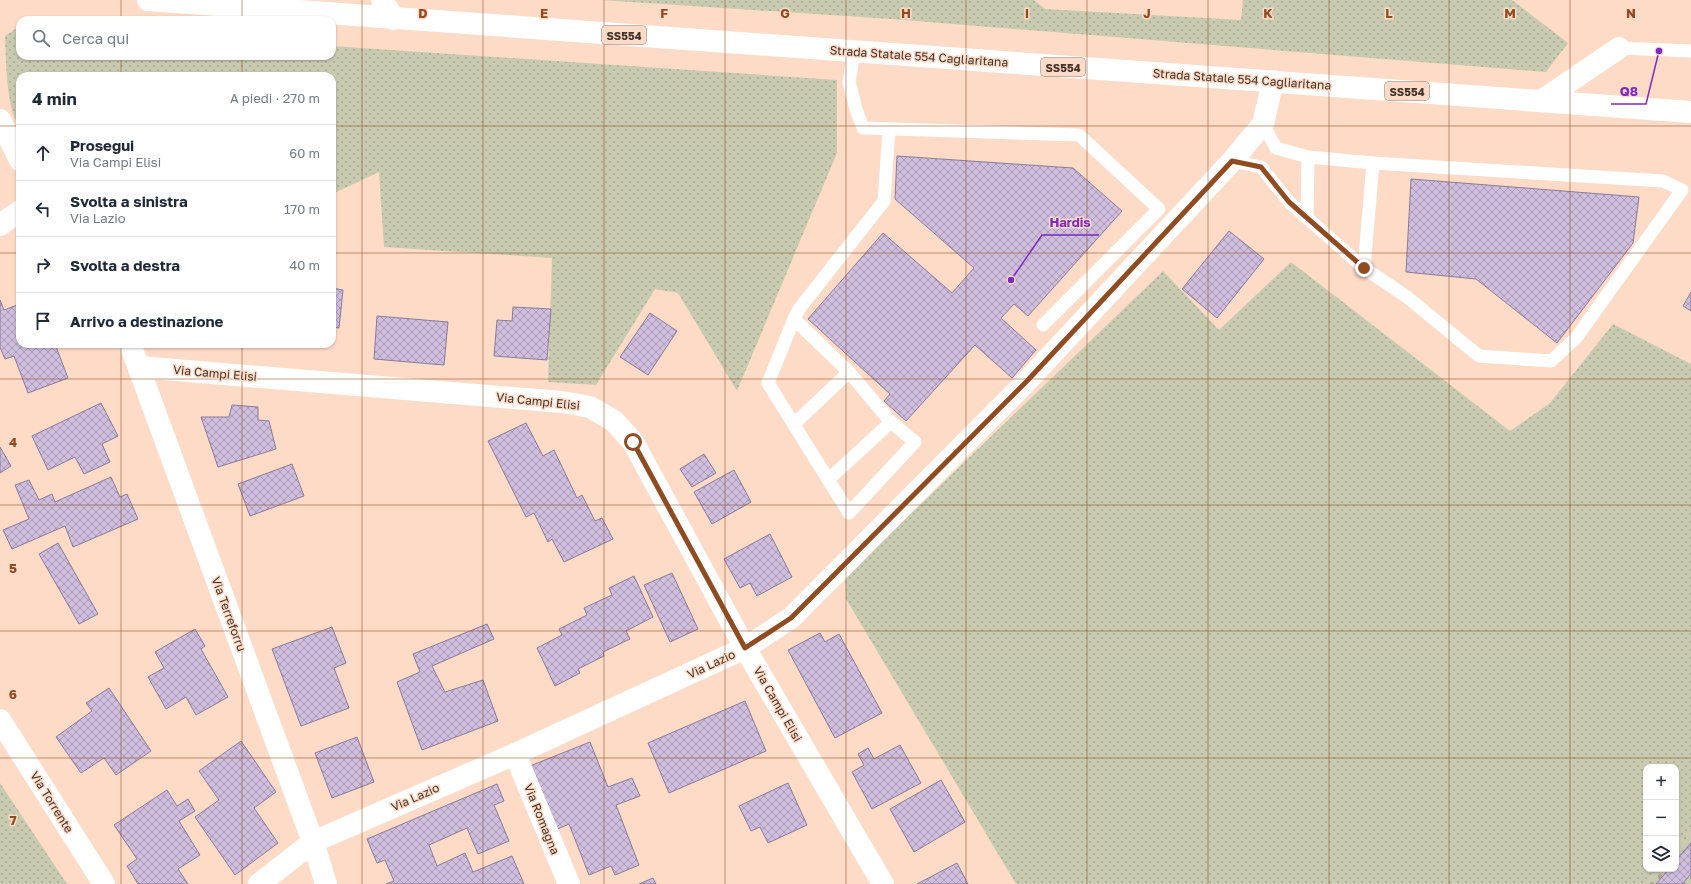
<!DOCTYPE html>
<html lang="it">
<head>
<meta charset="utf-8">
<style>
  :root { --surface:#fff; --page:#f6f6f7; --text:#1f2937; --muted:#747a83; --line:#e0e1e3 }
  body { margin:0; font-family:"Golos Text",sans-serif; background:var(--page); color:var(--text) }
  .controls { position:absolute; right:12px; bottom:12px; display:grid; overflow:hidden; border-radius:8px; box-shadow:0 1px 3px #0004 }
  .controls button { width:36px; height:36px; display:grid; place-items:center; padding:0; border:0; border-bottom:1px solid var(--line); background:var(--surface); color:var(--text); font:20px sans-serif }
  .stop { position:absolute; width:12px; height:12px; margin:-9px; border:3px solid #904b21; border-radius:50%; background:#fff }
  .stop.end { background:#904b21; border-color:#fff; box-shadow:0 1px 4px #0008 }
  .list { margin:0; padding:0; list-style:none }
  h2 { display:flex; justify-content:space-between; align-items:center; height:52px; margin:0; padding:0 16px; font-size:17px }
  h2 small { font-size:13px; font-weight:400; color:var(--muted) }
  .list li { display:grid; grid-template-columns:26px 1fr auto; gap:12px; align-items:center; box-sizing:border-box; height:56px; padding:0 16px; border-top:1px solid var(--line) }
  .list b { display:block; font-size:15px; white-space:nowrap }
  .list p { margin:0; font-size:13px; white-space:nowrap; color:var(--muted) }
  .list em { font-size:13px; font-style:normal; color:var(--muted) }
  .icon { flex:none; width:22px; height:22px; fill:none; stroke:currentColor; stroke-width:2; stroke-linecap:round; stroke-linejoin:round }
  .map { position:relative; flex:none; width:1691px; height:884px; overflow:hidden }
  .search { position:absolute; background:var(--surface); box-shadow:0 1px 3px #0004; left:16px; top:16px; width:320px; height:44px; display:flex; align-items:center; gap:10px; box-sizing:border-box; padding:0 14px; border-radius:12px; color:var(--muted); font-size:15px }
  .panel { position:absolute; background:var(--surface); box-shadow:0 1px 3px #0004; left:16px; top:72px; width:320px; height:276px; border-radius:12px }
  .map>svg:first-child { display:block }
</style>
</head>
<body>
<div class="map">
<svg width="1691" height="884" viewBox="0 0 1691 884">
  <defs>
    <pattern id="grass-dots" width="8" height="8" patternUnits="userSpaceOnUse"><rect width="8" height="8" fill="#c9cbb1"/><path d="M2 2h.1M6 6h.1" fill="none" stroke="#a5a690" stroke-width="1.8" stroke-linecap="round"/></pattern>
    <pattern id="cemetery-stones" width="16" height="16" patternUnits="userSpaceOnUse"><rect width="16" height="16" fill="#c9cbb1"/><path d="M2 7V4a2 2 0 0 1 4 0v3zM10 15v-3a2 2 0 0 1 4 0v3z" fill="#a5a690"/></pattern>
    <pattern id="building-cross-hatch" width="8" height="8" patternUnits="userSpaceOnUse"><rect width="8" height="8" fill="#cfbede"/><path d="M0 0l8 8M0 8l8-8" fill="none" stroke="#aa9bb4"/></pattern>
  </defs>
  <rect width="100%" height="100%" fill="#fedbc6"/>
  <g fill="url(#grass-dots)">
    <polygon points="601,0 1034,0 1045,9 1241,20 1243,0 1512,0 1568,43 1546,72 891,19"/>
    <path d="M20 26V56H332V46L837 80V153L737 391 678 293 655 289 596 385 548 382 552 258 384 247 379 172 332 194V76H20V128C6 110 6 59 5 36Z"/>
    <polygon points="1291,262 1510,431 1550,403 1613,324 1691,364 1691,830 1676,848 1676,767 1646,767 1646,869 1658,869 1646,884 1016,884 846,599 845,573 870,553 1163,271 1219,330"/>
    <polygon points="0,783 67,884 0,884"/>
  </g>
  <polygon fill="url(#cemetery-stones)" points="1691,830 1691,884 1646,884 1658,869 1676,869 1676,848"/>
  <g fill="url(#building-cross-hatch)" stroke="#8b7b98">
    <polygon points="897,156 1073,168 1122,211 1028,316 1014,304 1001,318 1036,350 1012,378 975,345 906,421 884,401 890,394 808,319 883,233 952,293 974,268 895,199"/>
    <polygon points="1411,179 1639,197 1633,243 1557,343 1476,279 1406,272"/>
    <polygon points="1229,231 1264,259 1217,318 1182,289"/>
    <polygon points="332,288 343,290 339,328 332,327"/>
    <polygon points="1691,292 1691,311 1683,306"/>
    <polygon points="0,300 4,310 20,304 20,344 55,344 68,378 28,393 14,356 5,359 0,347"/>
    <polygon points="513,307 551,309 547,360 494,356 497,320 512,321"/>
    <polygon points="650,313 677,331 648,375 620,357"/>
    <polygon points="377,316 448,322 444,365 374,359"/>
    <polygon points="101,403 118,436 102,444 110,462 84,474 75,457 48,470 32,436"/>
    <polygon points="232,405 258,407 258,420 269,421 276,449 218,467 201,417 229,417"/>
    <polygon points="526,423 543,456 554,450 577,498 582,495 595,521 602,518 613,539 564,562 552,539 548,542 534,513 526,517 488,441"/>
    <polygon points="0,447 11,466 0,473"/>
    <polygon points="704,454 716,473 692,487 680,469"/>
    <polygon points="292,464 304,496 250,516 238,484"/>
    <polygon points="734,470 751,502 712,524 694,492"/>
    <polygon points="111,477 120,497 127,494 138,519 73,547 65,526 12,549 3,530 29,519 15,485 29,480 39,500 52,494 55,502"/>
    <polygon points="770,534 792,577 757,596 750,583 740,588 724,559"/>
    <polygon points="58,543 98,614 79,624 39,554"/>
    <polygon points="672,573 698,629 670,642 644,585"/>
    <polygon points="634,576 653,617 626,631 630,639 603,652 604,656 578,669 580,673 555,686 537,648 562,635 559,629 587,615 584,608 612,595 609,588"/>
    <polygon points="487,624 494,639 432,666 445,692 483,680 498,721 422,750 397,682 420,672 413,654"/>
    <polygon points="332,627 346,663 334,668 349,708 301,726 272,649"/>
    <polygon points="195,629 205,646 201,649 228,697 196,715 186,697 166,709 148,677 164,668 155,652"/>
    <polygon points="820,633 825,642 839,634 882,713 835,738 788,650"/>
    <polygon points="109,688 151,751 116,775 104,758 81,773 56,737 92,711 86,703"/>
    <polygon points="745,701 766,751 669,793 648,743"/>
    <polygon points="357,737 374,782 332,798 315,753"/>
    <polygon points="241,741 276,792 254,808 278,843 235,875 195,817 219,800 199,771"/>
    <polygon points="590,742 608,787 632,778 640,796 616,805 639,865 615,875 611,866 589,875 569,824 555,830 530,766"/>
    <polygon points="900,745 921,783 872,809 852,772 864,765 858,754 868,748 874,759"/>
    <polygon points="941,780 965,822 914,852 890,809"/>
    <polygon points="788,783 807,825 768,843 760,827 751,831 739,806"/>
    <polygon points="497,784 504,801 494,805 509,841 478,854 467,828 429,845 437,866 465,853 473,872 512,856 524,884 386,884 394,881 385,860 377,863 367,839"/>
    <polygon points="167,790 177,806 188,799 195,811 179,821 200,855 178,869 188,884 138,884 127,866 137,859 114,825"/>
    <polygon points="1691,843 1691,874 1682,884 1656,884 1669,869 1676,869 1676,860"/>
    <polygon points="957,863 968,884 917,884"/>
    <polygon points="653,878 656,884 639,884"/>
  </g>
  <g fill="none" stroke-linecap="round" stroke-linejoin="round">
    <g stroke="#fff" stroke-width="13">
      <polyline points="1619,48 1691,51"/>
      <polyline points="854,52 849,82 856,109 863,128 1079,135 1159,209 1043,325"/>
      <polyline points="1232,161 1261,167 1289,202 1364,268 1407,297 1479,356 1551,361 1576,338 1682,190 1663,181 1373,163 1308,157 1276,148 1263,124"/>
      <polyline points="1307,218 1308,157"/>
      <polyline points="1364,268 1373,163"/>
      <polyline points="794,319 849,372 891,422 915,442 849,513 768,383 794,319 799,309 884,201 889,130"/>
      <polyline points="794,424 849,372"/>
      <polyline points="828,480 891,422"/>
    </g>
    <g stroke="#fff" stroke-width="22">
      <polyline points="382,0 394,19"/>
      <polyline points="0,120 20,160"/>
      <polyline points="0,225 20,211"/>
      <polyline points="130,344 313,842 326,884"/>
      <polyline points="139,367 562,402 590,407 614,421 633,442 745,648 883,884"/>
      <polyline points="0,720 104,884"/>
      <polyline points="515,754 569,884"/>
      <polyline points="259,884 313,842 515,754 745,648 791,618 1027,381 1232,161 1263,124 1273,81"/>
    </g>
    <g stroke="#fff" stroke-width="22">
      <polyline points="148,0 1691,112"/>
      <polyline points="1541,101 1619,48"/>
    </g>
  </g>
  <g fill="none" stroke-linecap="round" stroke-linejoin="round">
    <polyline stroke="#904b21" stroke-width="5" points="633,442 745,648 791,618 828,581 1027,381 1232,161 1261,167 1289,202 1364,268"/>
  </g>
  <path fill="none" stroke="#904b21" stroke-width="1" stroke-opacity="0.55" d="M121 0V20M242 0V20M362 0V884M483 0V884M604 0V884M725 0V884M846 0V884M966 0V884M1087 0V884M1208 0V884M1329 0V884M1449 0V884M1570 0V884M121 56V76M242 56V76M0 126H20M332 126H1691M0 253H20M332 253H1691M121 344V884M242 344V884M0 379H1691M0 505H1691M0 631H1691M0 758H1691"/>
  <g text-anchor="middle" dominant-baseline="central" stroke-width="3" stroke-linejoin="round" paint-order="stroke">
    <g fill="#fedbc6" stroke="#7a665a" stroke-width="1">
      <rect x="602" y="26" width="44" height="18" rx="3"/>
      <rect x="1041" y="58" width="44" height="18" rx="3"/>
      <rect x="1385" y="82" width="44" height="18" rx="3"/>
    </g>
    <g font-size="11" font-weight="bold" fill="#41342b">
      <text x="624" y="35">SS554</text>
      <text x="1063" y="67">SS554</text>
      <text x="1407" y="91">SS554</text>
    </g>
    <g font-size="12" fill="#41342b" stroke="#fedbc6">
      <text transform="translate(919 56) rotate(4)">Strada Statale 554 Cagliaritana</text>
      <text transform="translate(1242 79) rotate(4)">Strada Statale 554 Cagliaritana</text>
      <text transform="translate(215 373) rotate(5)">Via Campi Elisi</text>
      <text transform="translate(538 401) rotate(6)">Via Campi Elisi</text>
      <text transform="translate(229 614) rotate(70)">Via Terreforru</text>
      <text transform="translate(711 664) rotate(-25)">Via Lazio</text>
      <text transform="translate(778 704) rotate(60)">Via Campi Elisi</text>
      <text transform="translate(415 797) rotate(-24)">Via Lazio</text>
      <text transform="translate(52 802) rotate(58)">Via Torrente</text>
      <text transform="translate(542 819) rotate(68)">Via Romagna</text>
    </g>
  </g>
  <g font-size="13" text-anchor="middle" font-weight="bold" fill="#904b21" stroke="#fedbc6" stroke-width="3" stroke-linejoin="round" paint-order="stroke">
    <text x="423" y="18">D</text>
    <text x="544" y="18">E</text>
    <text x="664" y="18">F</text>
    <text x="785" y="18">G</text>
    <text x="906" y="18">H</text>
    <text x="1027" y="18">I</text>
    <text x="1147" y="18">J</text>
    <text x="1268" y="18">K</text>
    <text x="1389" y="18">L</text>
    <text x="1510" y="18">M</text>
    <text x="1631" y="18">N</text>
    <text x="13" y="447">4</text>
    <text x="13" y="573">5</text>
    <text x="13" y="699">6</text>
    <text x="13" y="825">7</text>
  </g>
  <path fill="none" stroke="#7b2cbf" stroke-width="1.5" d="M1659 51L1646 104H1611M1011 280L1042 235H1099"/>
  <g fill="#7b2cbf" stroke="#fedbc6" stroke-width="1.5">
    <circle cx="1659" cy="51" r="4"/>
    <circle cx="1011" cy="280" r="4"/>
  </g>
  <g font-size="13" text-anchor="middle" font-weight="bold" fill="#7b2cbf" stroke="#fedbc6" stroke-width="3" stroke-linejoin="round" paint-order="stroke">
    <text x="1629" y="96">Q8</text>
    <text x="1070" y="227">Hardis</text>
  </g>
</svg>
<div class="controls">
<button>+</button>
<button>−</button>
<button><svg class="icon" aria-label="layers" viewBox="0 0 24 24"><path d="M12 4l9 5-9 5-9-5zM3 14l9 5 9-5"/></svg></button>
</div>
<div class="stop" style="left:633px;top:442px"></div>
<div class="stop end" style="left:1364px;top:268px"></div>
<div class="search"><svg class="icon" aria-label="search" viewBox="0 0 24 24"><circle cx="10" cy="10" r="6"/><path d="M15 15l6 6"/></svg>Cerca qui</div>
<section class="panel">
<h2>4 min<small>A piedi · 270 m</small></h2>
<ul class="list">
<li><svg class="icon" aria-label="ahead" viewBox="0 0 24 24"><path d="M12 20V5M6 11l6-6 6 6"/></svg><div><b>Prosegui</b><p>Via Campi Elisi</p></div><em>60 m</em></li>
<li><svg class="icon" aria-label="left" viewBox="0 0 24 24"><path d="M17 20v-9H6M10 6l-5 5 5 5"/></svg><div><b>Svolta a sinistra</b><p>Via Lazio</p></div><em>170 m</em></li>
<li><svg class="icon" aria-label="right" viewBox="0 0 24 24"><path d="M7 20v-9h11M14 6l5 5-5 5"/></svg><div><b>Svolta a destra</b></div><em>40 m</em></li>
<li><svg class="icon" aria-label="arrive" viewBox="0 0 24 24"><path d="M6 21V4h12l-3 4 3 4H6"/></svg><div><b>Arrivo a destinazione</b></div></li>
</ul>
</section>
</div>
</body>
</html>
